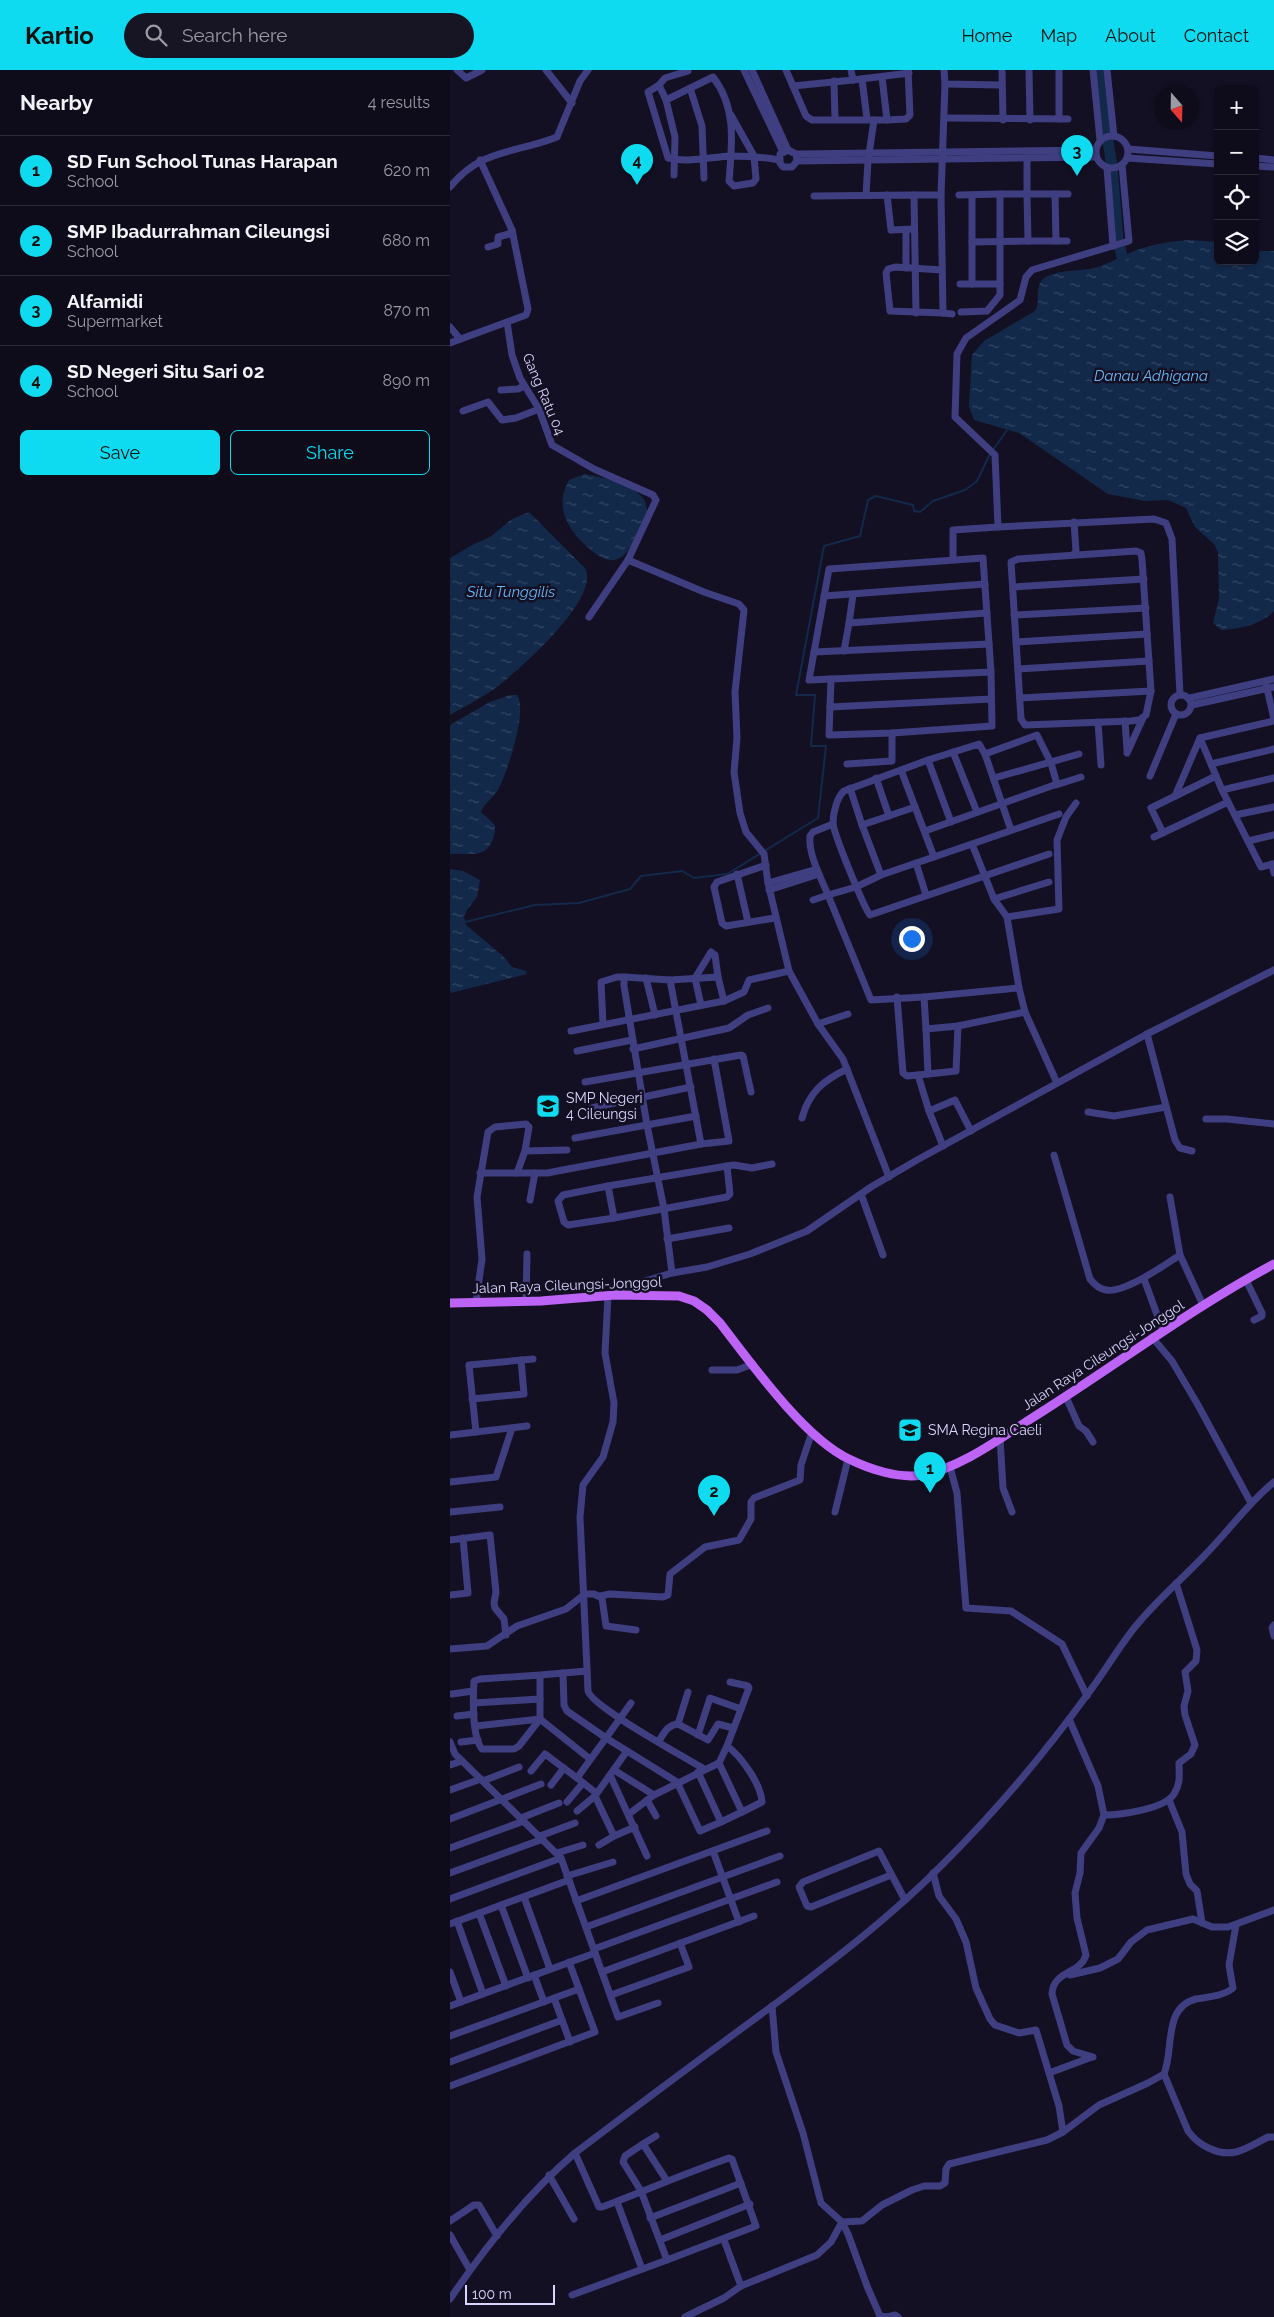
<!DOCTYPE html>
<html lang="en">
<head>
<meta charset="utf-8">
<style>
  :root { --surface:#0e0c1b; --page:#171524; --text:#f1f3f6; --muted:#9b9ba3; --line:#2e2c3a; --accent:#0edbef }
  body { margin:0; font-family:Raleway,sans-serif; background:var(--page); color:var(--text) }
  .controls { position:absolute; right:15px; top:15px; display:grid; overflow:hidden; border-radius:8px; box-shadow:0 1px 4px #0004 }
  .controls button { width:45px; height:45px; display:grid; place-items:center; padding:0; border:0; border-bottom:1px solid var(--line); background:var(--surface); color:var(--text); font:25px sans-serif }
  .compass { position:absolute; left:704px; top:15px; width:45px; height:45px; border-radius:50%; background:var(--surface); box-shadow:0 1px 4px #0004; rotate:160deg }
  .scale { position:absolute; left:15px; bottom:12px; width:90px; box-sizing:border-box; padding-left:5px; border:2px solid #d9d5fd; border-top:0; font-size:14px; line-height:18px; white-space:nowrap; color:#d9d5fd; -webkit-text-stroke:4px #131024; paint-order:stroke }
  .you { position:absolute; left:461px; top:868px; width:18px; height:18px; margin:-12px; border:4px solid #fff; border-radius:50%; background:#1a73e8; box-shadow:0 0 0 8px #1a73e833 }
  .badge { display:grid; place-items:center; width:32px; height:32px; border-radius:50%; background:var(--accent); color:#111; font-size:16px; font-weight:700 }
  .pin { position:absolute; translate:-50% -41px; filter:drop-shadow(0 1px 2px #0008) }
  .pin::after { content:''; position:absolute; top:26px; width:18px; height:15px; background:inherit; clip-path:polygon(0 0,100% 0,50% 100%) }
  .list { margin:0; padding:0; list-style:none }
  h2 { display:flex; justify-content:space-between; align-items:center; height:65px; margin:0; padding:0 20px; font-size:21px }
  h2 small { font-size:16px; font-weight:400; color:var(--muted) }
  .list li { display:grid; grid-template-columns:32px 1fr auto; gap:15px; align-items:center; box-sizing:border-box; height:70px; padding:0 20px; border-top:1px solid var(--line) }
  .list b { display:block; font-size:19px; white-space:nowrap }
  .list p { margin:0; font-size:16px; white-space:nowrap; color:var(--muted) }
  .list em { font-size:16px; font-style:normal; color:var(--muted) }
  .actions { display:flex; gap:10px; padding:15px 20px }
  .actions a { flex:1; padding:11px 0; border:1px solid var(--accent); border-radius:8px; text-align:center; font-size:18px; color:var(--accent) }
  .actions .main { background:var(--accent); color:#111 }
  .icon { flex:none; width:28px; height:28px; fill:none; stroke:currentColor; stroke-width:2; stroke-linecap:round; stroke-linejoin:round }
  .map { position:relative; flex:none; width:824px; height:2247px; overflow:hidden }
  header { display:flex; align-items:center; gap:30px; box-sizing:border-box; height:70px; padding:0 25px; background:var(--accent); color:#111 }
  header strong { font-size:24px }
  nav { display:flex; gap:28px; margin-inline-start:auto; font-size:18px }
  .search { width:350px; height:45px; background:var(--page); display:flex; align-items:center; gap:12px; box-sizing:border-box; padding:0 18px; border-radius:28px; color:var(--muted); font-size:19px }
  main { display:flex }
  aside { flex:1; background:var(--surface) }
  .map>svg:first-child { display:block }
</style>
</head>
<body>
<header>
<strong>Kartio</strong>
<div class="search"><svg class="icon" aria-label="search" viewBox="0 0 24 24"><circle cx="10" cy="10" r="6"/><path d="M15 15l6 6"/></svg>Search here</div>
<nav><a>Home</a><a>Map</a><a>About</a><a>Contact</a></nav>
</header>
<main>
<aside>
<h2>Nearby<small>4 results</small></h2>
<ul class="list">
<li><span class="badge">1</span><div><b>SD Fun School Tunas Harapan</b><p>School</p></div><em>620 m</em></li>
<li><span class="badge">2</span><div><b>SMP Ibadurrahman Cileungsi</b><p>School</p></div><em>680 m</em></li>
<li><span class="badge">3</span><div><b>Alfamidi</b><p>Supermarket</p></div><em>870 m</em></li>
<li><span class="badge">4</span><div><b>SD Negeri Situ Sari 02</b><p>School</p></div><em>890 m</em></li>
</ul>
<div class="actions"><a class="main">Save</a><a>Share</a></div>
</aside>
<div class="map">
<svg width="824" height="2247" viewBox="0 0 824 2247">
  <defs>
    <pattern id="water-ripples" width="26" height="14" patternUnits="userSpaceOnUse" patternTransform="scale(1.25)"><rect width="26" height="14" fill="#13294a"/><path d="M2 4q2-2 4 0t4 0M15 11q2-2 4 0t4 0" fill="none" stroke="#354765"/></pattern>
  </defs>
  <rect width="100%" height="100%" fill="#131024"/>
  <g fill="url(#water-ripples)">
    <path d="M740 170 768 172V191H805V181H824V541C811 555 789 559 771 560L763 553 769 529 768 482 764 474 745 457 736 438 718 430 695 431 658 424 569 363 524 350 519 337 522 285 534 271 585 241C591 233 584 218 593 209 603 200 631 201 645 198 659 194 673 185 687 180 704 174 722 171 740 170Z"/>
    <path d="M135 404C154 408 178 412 192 427 195 430 197 436 197 441 196 449 190 458 186 466 175 490 163 499 141 480 134 474 127 468 122 460 111 443 109 428 119 410Z"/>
    <path d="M79 442 135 498C152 528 66 603 43 620 29 629 14 637 0 645V488L22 475 40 467 62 449Z"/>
    <path d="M60 625H67C78 641 57 703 48 720 43 728 34 733 31 742L45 755C45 761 45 766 42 771 35 790 16 782 0 784V655L40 632Z"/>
    <polygon points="0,799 13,801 30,810 27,827 17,840 14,847 16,855 52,885 62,897 76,901 77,904 0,923"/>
  </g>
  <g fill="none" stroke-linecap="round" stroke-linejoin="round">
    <g stroke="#13294a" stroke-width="2">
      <polyline points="543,380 557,360"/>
      <polyline points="15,852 85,835 129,833 180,819 191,806 232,801 244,808 277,804 368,748 376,676 361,676 365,625 346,625 374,476 410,466 418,430 426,426 463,435 464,441 470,442 483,431 515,420 527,411 540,384"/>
    </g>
    <polyline stroke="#13294a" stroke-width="11" points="651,0 655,52 662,97 668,169 672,186"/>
    <g stroke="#3f3e80" stroke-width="7">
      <polyline points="7,0 16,8 32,0"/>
      <polyline points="96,0 122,33"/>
      <polyline points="294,0 333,82"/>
      <polyline points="302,0 338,80"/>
      <polyline points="336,0 356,46 362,50 437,50 432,7"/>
      <polyline points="401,0 403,10 459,3"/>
      <polyline points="494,0 495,14 551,15"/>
      <polyline points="552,0 553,50"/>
      <polyline points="579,0 580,50"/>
      <polyline points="609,0 609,49"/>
      <polyline points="643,0 650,70"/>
      <polyline points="657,0 664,66"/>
      <polyline points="412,9 417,49"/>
      <polyline points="384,11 385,49"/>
      <polyline points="209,15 215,8 238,1"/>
      <polyline points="343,16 403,10"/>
      <polyline points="240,18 252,56 254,108"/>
      <polyline points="216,30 225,67 224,105"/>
      <path d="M281 45 304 86 306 109 303 113 284 116 279 111C282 74 287 38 263 7L216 30 209 15 198 22 218 88C238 93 261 87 281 86 298 86 313 87 329 90"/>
      <polyline points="495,48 618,49"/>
      <polyline points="437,50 456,49 460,45 458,0"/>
      <circle cx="662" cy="82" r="16"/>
      <polyline points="678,79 768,86"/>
      <polyline points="346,84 347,91 342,97 333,97 330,93 330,84 338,80 346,84 352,84 645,80"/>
      <polyline points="677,88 768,94"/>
      <polyline points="805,88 824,90"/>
      <polyline points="30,90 62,160 78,239 76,245 57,252 62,285 70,308 89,339 102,375 144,399 203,425 206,430 178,490 139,547"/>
      <polyline points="347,91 646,87"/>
      <polyline points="805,96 824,97"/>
      <polyline points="657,98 663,176"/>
      <path d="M0 117C32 78 64 84 107 67L130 11 138 0"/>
      <polyline points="605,124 606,171"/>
      <polyline points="416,125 418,91 424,50"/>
      <polyline points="437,125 441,160 464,159"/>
      <polyline points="464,125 491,125"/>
      <polyline points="509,125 550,124"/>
      <polyline points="522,125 522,214"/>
      <polyline points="364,126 464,125 466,243"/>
      <polyline points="456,160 456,198"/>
      <polyline points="578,171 617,171"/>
      <polyline points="522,172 578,171 577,124 618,124"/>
      <polyline points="38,177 48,174 48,167 59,164 62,160"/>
      <polyline points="492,200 445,197 438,199 436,203 440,241 493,243 491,125 495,14"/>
      <polyline points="510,214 550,214"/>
      <polyline points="511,242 537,241 550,225 550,124 577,124 577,88"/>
      <polyline points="493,243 502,244"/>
      <polyline points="0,257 10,269"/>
      <polyline points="0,273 57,252"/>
      <polyline points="51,320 68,319 74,316"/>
      <polyline points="13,341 38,332 52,350 66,348 89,339"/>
      <polyline points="548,457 704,449 716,453 722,469 730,624"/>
      <polygon points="686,481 691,483 692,490 701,621 696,645 689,650 681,651 575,655 571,649 561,492 568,489"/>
      <polyline points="623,485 626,481 624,452"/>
      <polygon points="533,488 541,602 359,610 379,499"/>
      <polyline points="178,490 254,522 289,534 294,540 285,622 287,668 284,702 290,743 296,762 314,784 318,813 339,901 368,954 393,989 439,1107"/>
      <polyline points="503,490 503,460 548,457 545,385 505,347 507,284 516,268 570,230 576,207 582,200 679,171 672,95"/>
      <polyline points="563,517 694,509"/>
      <polyline points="403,525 399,553 537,543"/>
      <polyline points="374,526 535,514"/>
      <polyline points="564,545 696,538"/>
      <polyline points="566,572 697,564"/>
      <polyline points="394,581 399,553"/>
      <polyline points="364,582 539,574"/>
      <polyline points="568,599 699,591"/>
      <polyline points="381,609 379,665 442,663 542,656 541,602"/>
      <polyline points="816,614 824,649"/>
      <circle cx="731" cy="635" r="10"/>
      <polyline points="570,628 701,621"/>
      <polyline points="740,628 824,609"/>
      <polyline points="742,635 824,617"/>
      <polyline points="380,637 541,629"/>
      <polyline points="675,651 677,680"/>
      <polyline points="648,652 651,695"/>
      <polyline points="750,668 772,720 811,797 824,794"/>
      <polyline points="503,682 527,742"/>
      <polyline points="677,683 693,648"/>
      <polyline points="478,690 501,752"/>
      <polyline points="397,694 442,691 442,663"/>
      <polyline points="761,694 824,679"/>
      <polyline points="451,700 484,787"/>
      <polyline points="700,706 726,644"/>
      <polyline points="426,708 439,746"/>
      <polyline points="544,708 629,684"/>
      <polyline points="606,715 631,707"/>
      <polyline points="400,718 412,755"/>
      <polyline points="772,720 824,708"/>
      <polyline points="725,726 750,668 824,651"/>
      <polyline points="785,745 824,737"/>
      <path d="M561 760 535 684 529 674 478 690 394 721C387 727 383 743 383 753 383 762 414 838 420 845L599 784"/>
      <polyline points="475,761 607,714 601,693 587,665 535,684"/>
      <polyline points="713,763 701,738 766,706"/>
      <polyline points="704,767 778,732"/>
      <polyline points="798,771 824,765"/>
      <polyline points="522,774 609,744"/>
      <polyline points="466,793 476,825"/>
      <polyline points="822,794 824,803"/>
      <polyline points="316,795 267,812 264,817 272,853 276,856 325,848"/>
      <polyline points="287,804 298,852"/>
      <polyline points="431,805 412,755 465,737"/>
      <polyline points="318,813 367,799"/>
      <polyline points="319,820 369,804"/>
      <polyline points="544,829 557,847 569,918 575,942 607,1013"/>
      <path d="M363 830 378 825C371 808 358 784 360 766L363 762 383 754"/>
      <polyline points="557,847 609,839 607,770 616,747 626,733"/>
      <polyline points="196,908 205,945"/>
      <polyline points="220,910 268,907 274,931"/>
      <polyline points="447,927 453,1003 457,1006 468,1005"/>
      <polyline points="474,927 569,918"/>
      <polyline points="251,935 245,908 261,882 265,885 268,907"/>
      <polyline points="153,954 151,912 167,907 174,907"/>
      <polyline points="368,954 398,944"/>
      <polyline points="476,959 474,927 421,930 378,825 406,817 431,805 522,774 544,829 599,812"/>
      <polyline points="121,961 274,931 294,922 299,910 339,901"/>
      <polyline points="697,964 725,1070 730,1078 742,1081"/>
      <polyline points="183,979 279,958 298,945 318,938"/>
      <polyline points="127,981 182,970"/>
      <polyline points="478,1004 506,1001 508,956"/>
      <polyline points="135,1012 291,985 293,986 301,1022"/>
      <polyline points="141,1038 241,1017"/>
      <polyline points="479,1041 505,1030 521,1061"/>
      <polyline points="638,1042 664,1046 716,1037"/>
      <path d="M352 1048C359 1022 374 1010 397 999"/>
      <polyline points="756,1049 777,1049 824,1054"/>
      <polyline points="125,1068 246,1046"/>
      <polyline points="251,1074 279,1071 264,989"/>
      <polyline points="493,1076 479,1041 468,1005 478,1004 476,959 508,956 575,942"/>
      <path d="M604 1085 640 1209C644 1214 649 1219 656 1220 674 1224 714 1195 730 1185L720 1127"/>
      <polygon points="277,1096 280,1124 277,1127 164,1148 158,1116"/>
      <polyline points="277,1096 284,1095 302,1098 322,1094"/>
      <polyline points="30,1103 97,1103 251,1074 220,910 174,907 174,916 197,1055 214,1139 222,1203"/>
      <polyline points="67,1103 75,1081"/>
      <polyline points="158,1116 113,1125 108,1131 114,1152 118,1155 164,1148"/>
      <polyline points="411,1124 433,1185"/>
      <polyline points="80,1130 85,1103"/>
      <polyline points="217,1169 279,1158"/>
      <polyline points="730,1185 753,1235"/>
      <polyline points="694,1209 713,1261"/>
      <polyline points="796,1210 812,1243 812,1246 804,1250"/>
      <polyline points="165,1225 178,1216 222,1203 257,1197 300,1184 357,1161 421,1117 467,1090 697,964 824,900"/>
      <path d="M158 1226 155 1283 164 1333 163 1352 153 1387 133 1415 130 1447 138 1621C142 1637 235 1687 254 1699"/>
      <polyline points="76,1231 77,1184"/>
      <polyline points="26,1232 32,1189 27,1127 38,1062 45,1057 76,1054 79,1057 75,1081 117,1080"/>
      <polyline points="702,1267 722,1291 748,1335 801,1433"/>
      <polyline points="262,1300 287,1300 303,1294"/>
      <polyline points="616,1327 629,1356 636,1361 643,1372"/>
      <polyline points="22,1329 74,1324 71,1290"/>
      <polyline points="26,1362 19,1295 83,1289"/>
      <polyline points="0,1365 77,1356"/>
      <polyline points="550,1368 553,1418 562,1442"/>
      <polyline points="500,1397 507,1423 516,1538 561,1541 612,1574 637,1626"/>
      <polyline points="0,1412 46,1407 62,1358"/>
      <polyline points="0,1442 50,1437"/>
      <polyline points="385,1442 398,1389"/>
      <polyline points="0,1470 40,1465 46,1522 44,1533 45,1538 54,1549 56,1565"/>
      <polyline points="0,1525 18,1523 13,1468"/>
      <polyline points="150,1526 160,1524 213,1527 218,1525 220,1504 255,1477 289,1470 301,1449 301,1432 304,1428 350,1410 351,1395 362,1362"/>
      <polyline points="824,1555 822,1558 824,1566"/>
      <polyline points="0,1579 37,1576 67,1556 116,1539 135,1524 144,1524 152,1528 156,1556 186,1560"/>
      <polyline points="113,1603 114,1635 117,1641 156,1668 127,1708 146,1723"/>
      <path d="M90 1605 30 1609 24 1611C23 1628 22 1667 32 1679H64L69 1676 90 1649V1605L137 1601"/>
      <polyline points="2,1624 23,1621"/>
      <polyline points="24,1633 90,1629"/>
      <polyline points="181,1633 156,1668 177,1681 145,1726 164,1766 185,1757"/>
      <polyline points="7,1646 24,1644"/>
      <path d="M619 1649 648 1716 654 1745C670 1745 715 1739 724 1724 731 1713 729 1705 729 1693L741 1684 745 1675 735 1645 734 1636 738 1621 735 1602 746 1591 747 1580 726 1513"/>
      <polyline points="228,1654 238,1622"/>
      <polyline points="26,1656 90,1649 140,1689"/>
      <polyline points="248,1665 260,1628 291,1639"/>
      <path d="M209 1671C214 1663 217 1655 228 1654L258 1670 268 1654 283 1658"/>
      <polyline points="0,1672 5,1684 111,1788 168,1947 208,1933"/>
      <polyline points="11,1672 28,1670"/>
      <polyline points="177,1681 227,1712 250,1761 271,1752"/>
      <path d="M269 1693 292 1742 312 1732C311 1714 291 1686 277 1676"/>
      <polyline points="0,1695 12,1691"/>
      <polyline points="164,1700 204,1725"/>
      <polyline points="81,1701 95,1684 127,1708"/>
      <polyline points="248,1702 271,1752 292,1742"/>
      <polyline points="160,1705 197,1786"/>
      <polyline points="33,1711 69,1697"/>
      <polyline points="101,1715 114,1698"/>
      <polyline points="0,1720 31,1709"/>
      <polyline points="197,1730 206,1746"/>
      <polyline points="719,1730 732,1762 736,1804 740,1814 747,1821 752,1853"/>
      <polyline points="117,1732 133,1713"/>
      <polyline points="127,1741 145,1726"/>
      <polyline points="179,1744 204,1725 269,1693 277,1676 299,1618 298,1616 280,1612"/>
      <polyline points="71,1748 109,1733"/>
      <polyline points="0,1749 91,1714"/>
      <polyline points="90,1766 125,1753"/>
      <polyline points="149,1775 164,1766"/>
      <polyline points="0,1778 74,1751"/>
      <polyline points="263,1781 289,1852"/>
      <polyline points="107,1783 133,1775"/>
      <polyline points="0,1803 93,1769"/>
      <polyline points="483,1803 489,1826 506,1849 516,1872 526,1918 540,1949 545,1955 569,1963 586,1960 609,2036 613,2062"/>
      <polyline points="441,1805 361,1837 357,1836 349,1817 353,1812 429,1781 455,1830"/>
      <polyline points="117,1806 163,1792"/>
      <polyline points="74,1827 100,1899"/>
      <polyline points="0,1829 111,1788"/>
      <polyline points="126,1831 317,1761"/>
      <polyline points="51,1835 78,1908"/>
      <polyline points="29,1843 56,1916"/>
      <polyline points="7,1851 33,1924"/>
      <polyline points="0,1854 119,1810"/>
      <polyline points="136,1857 330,1786"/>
      <polyline points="144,1879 327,1812"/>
      <polyline points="0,1902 11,1932"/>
      <polyline points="152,1902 304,1846"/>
      <polyline points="84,1905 94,1932"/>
      <polyline points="620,1905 650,1898 668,1889 681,1872 697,1860 743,1849 762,1857 778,1857 824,1840"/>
      <polyline points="161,1925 239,1897 230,1873"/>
      <polyline points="104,1928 120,1972"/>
      <polyline points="0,1936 145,1883"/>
      <polyline points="322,1936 326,1982 353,2063 371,2133 392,2152 398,2164 417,2216 430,2246 437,2247"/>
      <polyline points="0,1966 129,1919"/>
      <path d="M643 1987 623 1981 617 1975 602 1924C603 1900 630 1905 636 1885L627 1848 625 1823 630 1803 631 1783 649 1758 654 1745"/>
      <polyline points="0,1992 112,1950"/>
      <polyline points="599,2003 642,1987"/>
      <path d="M714 2004 738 2061C748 2075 768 2086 786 2082 797 2079 808 2072 818 2067H824"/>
      <polyline points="0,2016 145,1962 119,1892"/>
      <polyline points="206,2066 193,2074 217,2111"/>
      <path d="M125 2083 149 2137H152C194 2121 236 2103 279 2088L282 2089 306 2156 217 2190 191 2121 173 2092 175 2086 193 2074"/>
      <polyline points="99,2105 124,2149"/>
      <polyline points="167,2132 192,2199"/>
      <polyline points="200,2148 291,2113"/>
      <polyline points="0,2151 24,2135 29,2135 47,2166"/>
      <path d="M392 2152 412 2151 432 2135 462 2120 474 2116H490L495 2113 496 2099 499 2094 597 2070 613 2062 649 2035 698 2013 714 2004C724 1980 713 1937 746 1929 757 1927 774 1926 783 1918L779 1895 786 1855"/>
      <polyline points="0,2165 20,2200"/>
      <polyline points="210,2170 300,2134"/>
      <polyline points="274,2170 291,2216"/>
      <polyline points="122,2225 217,2190"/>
      <path d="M0 2229C36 2176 76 2125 125 2083 191 2033 258 1983 325 1934 384 1890 443 1845 494 1793 546 1741 594 1684 637 1625 654 1603 668 1578 685 1557 706 1531 731 1510 753 1487 778 1462 797 1434 824 1412"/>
      <polyline points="235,2247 274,2228 291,2216 367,2185 381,2172 392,2152"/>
      <polyline points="437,2247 445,2245 448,2247"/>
    </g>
    <path stroke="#bd63f6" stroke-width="9" d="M0 1233 91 1231 165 1225 229 1226 244 1231 257 1240 270 1253C301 1293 354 1368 399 1389 419 1399 449 1409 472 1405 508 1399 548 1370 579 1350 661 1299 738 1240 824 1194"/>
  </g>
  <defs>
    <g id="school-square" transform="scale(1.25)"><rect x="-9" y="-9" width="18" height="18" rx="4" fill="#0edbef" stroke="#131024"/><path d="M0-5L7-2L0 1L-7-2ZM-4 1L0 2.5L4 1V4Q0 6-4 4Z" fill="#111"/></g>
  </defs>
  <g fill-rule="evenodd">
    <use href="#school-square" x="98" y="1036"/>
    <use href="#school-square" x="460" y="1360"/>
  </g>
  <g text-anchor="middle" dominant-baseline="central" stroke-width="5" stroke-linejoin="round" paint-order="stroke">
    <g font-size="14" fill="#d9d5fd" stroke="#131024">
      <text transform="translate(94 324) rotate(67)">Gang Ratu 04</text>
      <text transform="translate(117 1215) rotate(-2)">Jalan Raya Cileungsi-Jonggol</text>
      <text transform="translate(653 1285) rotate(-33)">Jalan Raya Cileungsi-Jonggol</text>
    </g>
    <g font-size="14" fill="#d9d5fd" stroke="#131024" text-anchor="start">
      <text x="116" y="1028">SMP Negeri<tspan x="116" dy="16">4 Cileungsi</tspan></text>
      <text x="478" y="1360">SMA Regina Caeli</text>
    </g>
    <g font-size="15" font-style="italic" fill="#69b6f6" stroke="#131024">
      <text x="701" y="306">Danau Adhigana</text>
      <text x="61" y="522">Situ Tunggilis</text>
    </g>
  </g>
</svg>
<div class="controls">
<button>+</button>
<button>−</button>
<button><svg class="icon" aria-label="locate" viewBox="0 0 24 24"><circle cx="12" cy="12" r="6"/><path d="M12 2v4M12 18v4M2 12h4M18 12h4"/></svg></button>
<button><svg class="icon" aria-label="layers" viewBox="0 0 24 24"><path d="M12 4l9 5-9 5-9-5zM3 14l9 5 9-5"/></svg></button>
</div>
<svg class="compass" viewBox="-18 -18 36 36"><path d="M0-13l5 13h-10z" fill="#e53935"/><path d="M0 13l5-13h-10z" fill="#9b9ba3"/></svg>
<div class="scale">100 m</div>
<div class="you"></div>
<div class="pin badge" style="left:480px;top:1423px">1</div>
<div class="pin badge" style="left:264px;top:1446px">2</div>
<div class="pin badge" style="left:627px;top:106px">3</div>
<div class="pin badge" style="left:187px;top:115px">4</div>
</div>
</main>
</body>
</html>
